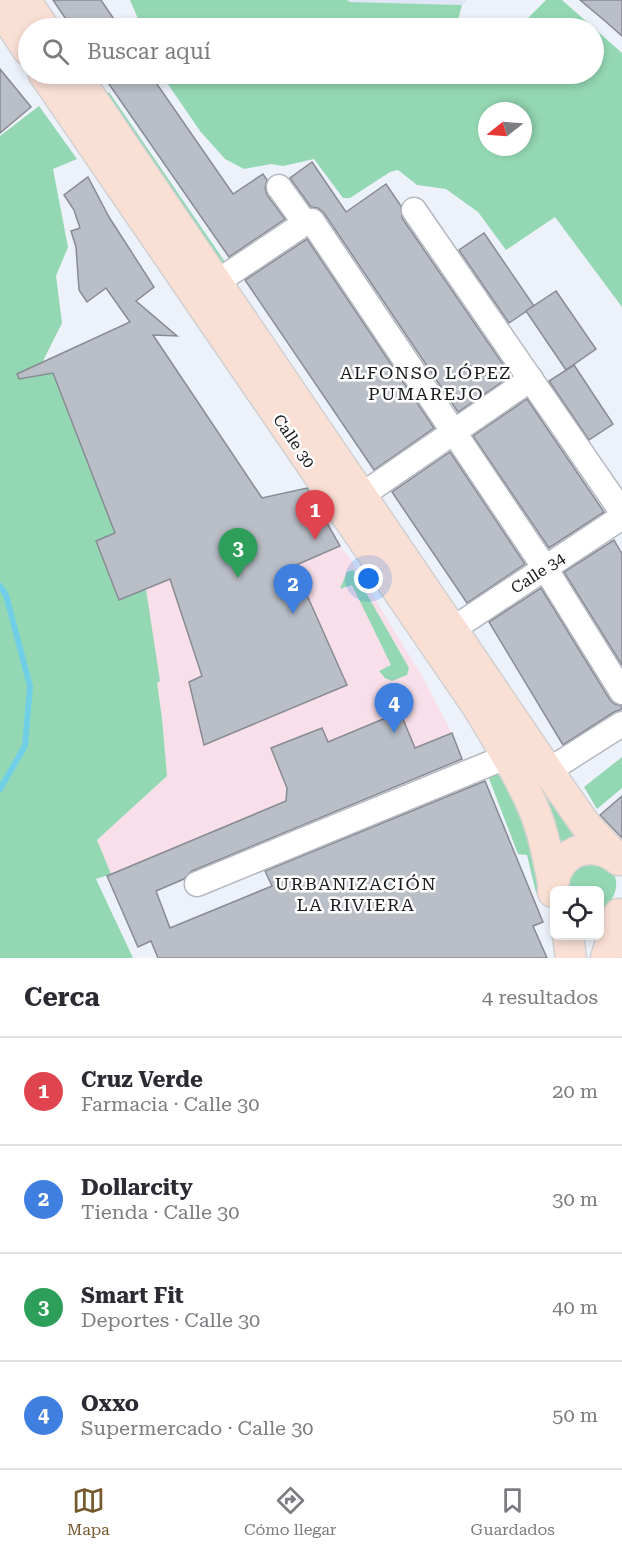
<!DOCTYPE html>
<html lang="es">
<head>
<meta charset="utf-8">
<style>
  :root { --surface:#fff; --page:#f2f2f3; --text:#2b2b33; --muted:#7c7c81; --line:#e1e1e2; --accent:#76592d }
  body { margin:0; font-family:"Roboto Serif",serif; background:var(--page); color:var(--text) }
  .controls { position:absolute; right:18px; bottom:18px; display:grid; overflow:hidden; border-radius:9px; box-shadow:0 3px 9px #0003 }
  .controls button { width:54px; height:54px; display:grid; place-items:center; padding:0; border:0; border-bottom:2px solid var(--line); background:var(--surface); color:var(--text); font:30px sans-serif }
  .compass { position:absolute; left:478px; top:102px; width:54px; height:54px; border-radius:50%; background:var(--surface); box-shadow:0 3px 9px #0003; rotate:253deg }
  .you { position:absolute; left:369px; top:579px; width:21px; height:21px; margin:-15px; border:4px solid #fff; border-radius:50%; background:#1a73e8; box-shadow:0 0 0 9px #1a73e833 }
  .badge { display:grid; place-items:center; width:39px; height:39px; border-radius:50%; background:var(--accent); color:#fff; font-size:20px; font-weight:700 }
  .pin { position:absolute; translate:-50% -50px; filter:drop-shadow(0 2px 3px #0008) }
  .pin::after { content:''; position:absolute; top:32px; width:21px; height:18px; background:inherit; clip-path:polygon(0 0,100% 0,50% 100%) }
  .list { margin:0; padding:0; list-style:none }
  h2 { display:flex; justify-content:space-between; align-items:center; height:78px; margin:0; padding:0 24px; font-size:26px }
  h2 small { font-size:20px; font-weight:400; color:var(--muted) }
  .list li { display:grid; grid-template-columns:39px 1fr auto; gap:18px; align-items:center; box-sizing:border-box; height:108px; padding:0 24px; border-top:2px solid var(--line) }
  .list b { display:block; font-size:22px; white-space:nowrap }
  .list p { margin:0; font-size:20px; white-space:nowrap; color:var(--muted) }
  .list em { font-size:20px; font-style:normal; color:var(--muted) }
  .icon { flex:none; width:33px; height:33px; fill:none; stroke:currentColor; stroke-width:2; stroke-linecap:round; stroke-linejoin:round }
  .map { position:relative; flex:none; width:622px; height:958px; overflow:hidden }
  .search { position:absolute; background:var(--surface); box-shadow:0 3px 9px #0003; left:18px; right:18px; top:18px; height:66px; display:flex; align-items:center; gap:15px; box-sizing:border-box; padding:0 21px; border-radius:33px; color:var(--muted); font-size:22px }
  .sheet { height:510px; background:var(--surface) }
  nav { display:flex; justify-content:space-around; align-items:center; box-sizing:border-box; height:84px; border-top:2px solid var(--line); background:var(--surface); font-size:16px; color:var(--muted) }
  nav a { display:grid; justify-items:center; gap:3px }
  nav .on { color:var(--accent) }
  .map>svg:first-child { display:block }
</style>
</head>
<body>
<div class="map">
<svg width="622" height="958" viewBox="0 0 622 958">
  <rect width="100%" height="100%" fill="#edf1fa"/>
  <polygon fill="#f8dfe9" points="323,516 340,546 350,558 422,676 452,733 111,874 97,840 167,776 162,718 142,591"/>
  <polygon fill="#e0e6f6" points="347,0 467,0 462,5 350,2"/>
  <g fill="#94d8b3" fill-rule="evenodd">
    <polygon points="130,0 347,0 350,2 462,5 456,27 457,28 142,28"/>
    <path d="M546 0H562L622 53V307L555 217 506 250 478 212 446 189 417 185 398 170 390 172 350 198H343L314 159 283 166 271 164 244 169 225 159 200 131 161 74H594V28H518ZM487 111H523V147H487Z"/>
    <polygon points="109,92 225,262 220,266 103,96"/>
    <polygon points="39,106 77,159 53,169 68,247 56,276 62,323 42,363 48,374 53,373 115,533 119,600 146,589 160,681 157,683 162,718 167,776 97,840 111,874 96,879 133,958 0,958 0,136"/>
    <polygon points="353,570 409,668 407,675 392,681 385,678 379,671 391,665 352,585 340,589 347,572"/>
    <polygon points="492,707 577,835 568,838 560,845"/>
    <polygon points="622,757 622,788 597,809 584,787"/>
    <path d="M494 774 500 775C524 809 532 853 540 893H536L527 855 518 854 488 776Z"/>
    <path d="M595 861C599 864 608 867 612 871 622 884 613 904 600 911V891L567 890C570 868 573 867 595 861Z"/>
  </g>
  <g fill="none" stroke-linecap="round" stroke-linejoin="round">
    <polyline stroke="#70cfe7" stroke-width="6" points="0,586 6,595 30,686 25,746 0,789"/>
  </g>
  <g fill="#babec7" stroke="#888b93" stroke-width="1.5">
    <polygon points="53,0 101,0 120,28 72,28"/>
    <polygon points="580,0 622,0 622,36 605,21"/>
    <polygon points="0,69 31,107 0,133"/>
    <polygon points="102,74 150,74 233,194 263,174 267,180 265,188 267,195 285,219 229,257"/>
    <polygon points="312,162 346,212 386,184 401,206 402,218 511,376 458,412 324,213 318,208 311,207 290,178"/>
    <polygon points="88,177 109,217 154,287 136,301 177,336 153,335 262,498 307,488 340,546 294,566 347,685 204,745 189,682 202,676 170,579 119,600 96,541 115,533 53,373 19,379 17,374 130,322 106,288 87,302 79,290 76,247 71,231 80,228 74,210 64,195"/>
    <polygon points="484,233 534,306 509,323 459,250"/>
    <polygon points="307,239 434,428 374,470 245,280"/>
    <polygon points="556,291 596,349 566,370 526,311"/>
    <polygon points="574,365 613,424 589,440 549,381"/>
    <polygon points="527,399 604,512 549,548 473,436"/>
    <polygon points="450,452 525,564 467,603 392,492"/>
    <polygon points="614,540 622,554 622,665 564,572"/>
    <polygon points="541,588 610,700 615,704 622,706 622,709 614,712 563,745 489,622"/>
    <polygon points="400,712 415,748 452,733 462,759 192,871 184,879 156,891 170,928 272,886 265,871 485,781 543,922 533,926 547,958 158,958 151,941 138,947 107,876 286,801 287,788 271,748 322,728 328,742"/>
    <polygon points="622,796 622,838 600,815"/>
  </g>
  <g fill="none" stroke-linecap="round" stroke-linejoin="round">
    <g stroke="#b5b8c1" stroke-width="27">
      <g id="minor">
        <polyline points="279,187 305,223"/>
        <polyline points="414,210 622,512"/>
        <polyline points="217,282 305,223 312,221 545,568 622,692"/>
        <polyline points="362,495 531,379"/>
        <polyline points="453,629 622,517"/>
        <polyline points="548,771 622,724"/>
        <polyline points="197,884 508,756"/>
      </g>
    </g>
    <g stroke="#d1d1d2" stroke-width="33">
      <g id="major">
        <polyline points="25,0 44,28"/>
        <polyline points="0,8 28,50"/>
        <path d="M44 74 477 706C497 739 517 771 533 807 543 831 548 857 553 882"/>
        <polyline points="75,74 548,771 585,824 618,859"/>
        <path d="M553 892C552 854 589 836 619 860"/>
        <polyline points="568,936 571,958"/>
        <polyline points="606,958 619,914"/>
      </g>
    </g>
    <use href="#minor" stroke="#fff" stroke-width="24"/>
    <use href="#major" stroke="#fadfd4" stroke-width="30"/>
  </g>
  <g text-anchor="middle" dominant-baseline="central" stroke-width="5" stroke-linejoin="round" paint-order="stroke">
    <g font-size="16" fill="#18191c" stroke="#fefefe">
      <text transform="translate(294 441) rotate(56)">Calle 30</text>
      <text transform="translate(538 573) rotate(-33)">Calle 34</text>
    </g>
    <g font-size="18" letter-spacing="1.5" fill="#18191c" stroke="#fefefe">
      <text x="426" y="372">ALFONSO LÓPEZ<tspan x="426" dy="21">PUMAREJO</tspan></text>
      <text x="356" y="883">URBANIZACIÓN<tspan x="356" dy="21">LA RIVIERA</tspan></text>
    </g>
  </g>
</svg>
<div class="controls">
<button><svg class="icon" aria-label="locate" viewBox="0 0 24 24"><circle cx="12" cy="12" r="6"/><path d="M12 2v4M12 18v4M2 12h4M18 12h4"/></svg></button>
</div>
<svg class="compass" viewBox="-18 -18 36 36"><path d="M0-13l5 13h-10z" fill="#e53935"/><path d="M0 13l5-13h-10z" fill="#7c7c81"/></svg>
<div class="you"></div>
<div class="pin badge" style="left:315px;top:540px;background:#e0444e">1</div>
<div class="pin badge" style="left:293px;top:614px;background:#3f7fe0">2</div>
<div class="pin badge" style="left:238px;top:578px;background:#2e9e5b">3</div>
<div class="pin badge" style="left:394px;top:733px;background:#3f7fe0">4</div>
<div class="search"><svg class="icon" aria-label="search" viewBox="0 0 24 24"><circle cx="10" cy="10" r="6"/><path d="M15 15l6 6"/></svg>Buscar aquí</div>
</div>
<section class="sheet">
<h2>Cerca<small>4 resultados</small></h2>
<ul class="list">
<li><span class="badge" style="background:#e0444e">1</span><div><b>Cruz Verde</b><p>Farmacia · Calle 30</p></div><em>20 m</em></li>
<li><span class="badge" style="background:#3f7fe0">2</span><div><b>Dollarcity</b><p>Tienda · Calle 30</p></div><em>30 m</em></li>
<li><span class="badge" style="background:#2e9e5b">3</span><div><b>Smart Fit</b><p>Deportes · Calle 30</p></div><em>40 m</em></li>
<li><span class="badge" style="background:#3f7fe0">4</span><div><b>Oxxo</b><p>Supermercado · Calle 30</p></div><em>50 m</em></li>
</ul>
</section>
<nav>
<a class="on"><svg class="icon" aria-label="map" viewBox="0 0 24 24"><path d="M3 6l6-2 6 2 6-2v14l-6 2-6-2-6 2zM9 4v14M15 6v14"/></svg>Mapa</a>
<a><svg class="icon" aria-label="directions" viewBox="0 0 24 24"><path d="M12 3l9 9-9 9-9-9zM9 14v-3h6M13 9l2 2-2 2"/></svg>Cómo llegar</a>
<a><svg class="icon" aria-label="saved" viewBox="0 0 24 24"><path d="M7 4h10v16l-5-4-5 4z"/></svg>Guardados</a>
</nav>
</body>
</html>
